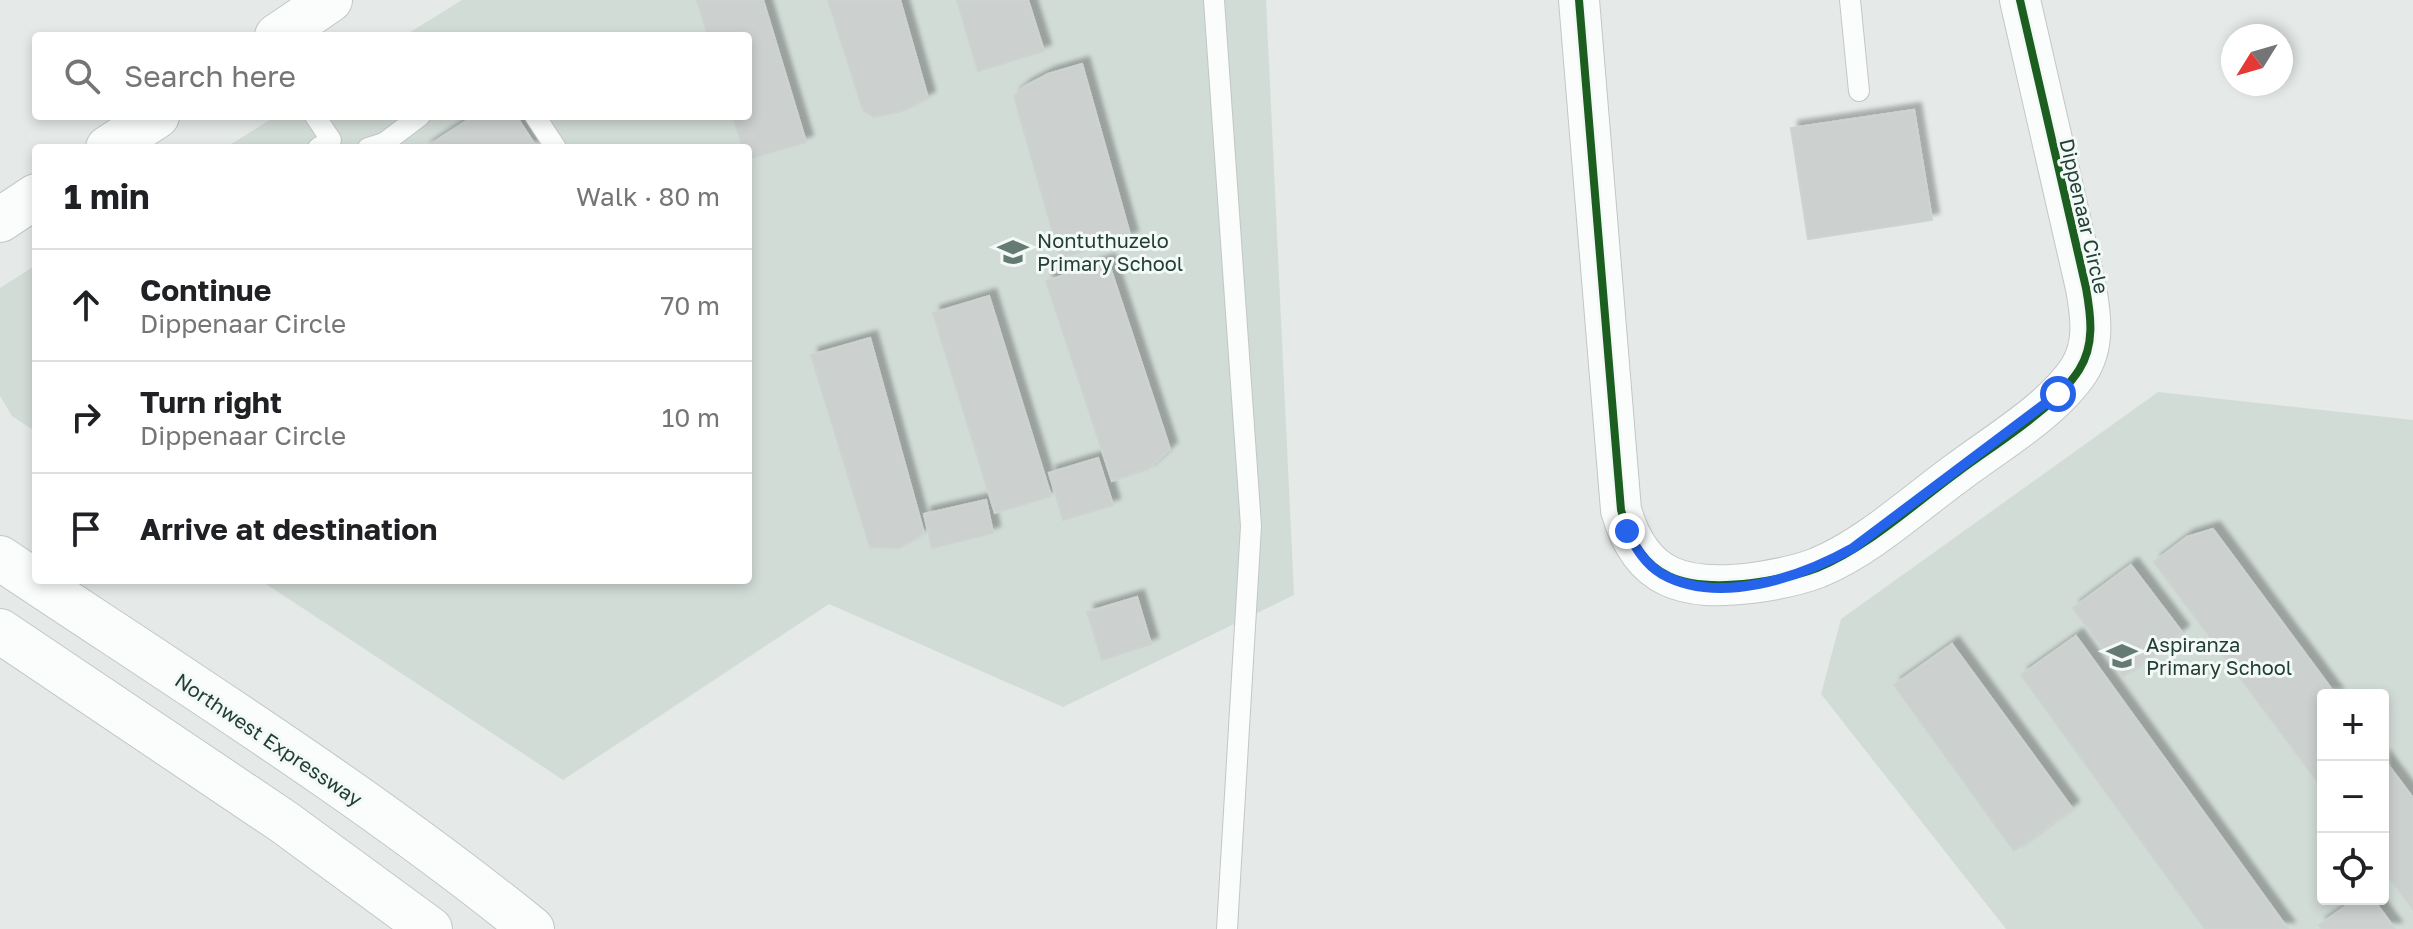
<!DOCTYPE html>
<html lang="en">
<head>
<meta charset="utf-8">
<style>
  :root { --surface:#fff; --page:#f6f6f6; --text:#202124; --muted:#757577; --line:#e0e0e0 }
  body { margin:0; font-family:"Golos Text",sans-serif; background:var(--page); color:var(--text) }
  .controls { position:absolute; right:24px; bottom:24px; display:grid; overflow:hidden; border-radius:8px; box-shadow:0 4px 12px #0003 }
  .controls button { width:72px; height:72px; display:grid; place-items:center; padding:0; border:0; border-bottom:2px solid var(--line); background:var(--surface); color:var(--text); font:40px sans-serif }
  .compass { position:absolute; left:2221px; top:24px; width:72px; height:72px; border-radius:50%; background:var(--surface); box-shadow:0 4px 12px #0003; rotate:233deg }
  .stop { position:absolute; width:24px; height:24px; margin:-18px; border:6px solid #2563eb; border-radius:50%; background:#fff }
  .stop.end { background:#2563eb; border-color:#fff; box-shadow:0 2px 8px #0008 }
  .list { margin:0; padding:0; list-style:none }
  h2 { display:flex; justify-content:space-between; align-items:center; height:104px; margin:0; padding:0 32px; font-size:34px }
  h2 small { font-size:26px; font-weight:400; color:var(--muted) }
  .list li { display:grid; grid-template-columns:52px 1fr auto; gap:24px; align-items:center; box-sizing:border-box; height:112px; padding:0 32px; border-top:2px solid var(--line) }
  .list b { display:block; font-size:30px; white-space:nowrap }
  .list p { margin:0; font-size:26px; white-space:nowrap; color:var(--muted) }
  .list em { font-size:26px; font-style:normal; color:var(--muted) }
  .icon { flex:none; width:44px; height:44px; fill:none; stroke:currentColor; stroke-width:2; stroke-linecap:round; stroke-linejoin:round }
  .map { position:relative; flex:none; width:2413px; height:929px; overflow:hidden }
  .search { position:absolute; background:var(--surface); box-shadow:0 4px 12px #0003; left:32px; top:32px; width:720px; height:88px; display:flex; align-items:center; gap:20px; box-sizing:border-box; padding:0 28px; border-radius:8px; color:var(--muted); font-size:30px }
  .panel { position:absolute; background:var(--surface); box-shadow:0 4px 12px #0003; left:32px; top:144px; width:720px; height:440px; border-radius:8px }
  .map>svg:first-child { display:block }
</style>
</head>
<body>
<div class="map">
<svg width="2413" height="929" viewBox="0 0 2413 929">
  <defs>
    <filter id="shadow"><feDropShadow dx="7" dy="-7" stdDeviation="2" flood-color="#0004"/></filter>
  </defs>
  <rect width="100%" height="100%" fill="#e5eae8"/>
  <g fill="#d2dcd7" fill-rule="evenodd">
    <polygon points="462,0 1266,0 1294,595 1063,707 829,604 563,780 260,580 748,580 748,148 225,148 276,116 748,116 748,36 404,36"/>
    <polygon points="36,265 36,432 12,416 0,396 0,288"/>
    <path d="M2158 392 2413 420V929H2006L1821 694 1841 619ZM2323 695H2383V899H2323Z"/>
  </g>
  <g fill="#ccd1cf" stroke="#cdd3d1" stroke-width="2" filter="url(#shadow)">
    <polygon points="697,0 763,0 806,142 748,159 748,148 743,148 733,116 748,116 748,36 708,36"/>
    <polygon points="828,0 900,0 928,98 902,111 874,117 863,110"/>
    <polygon points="957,0 1028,0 1044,51 978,71"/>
    <polygon points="1082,64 1131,238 1060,258 1014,96 1025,86 1048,74"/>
    <polygon points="1914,110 1932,220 1808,239 1791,128"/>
    <polygon points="474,116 516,116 537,148 425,148"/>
    <polygon points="1108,261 1170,449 1148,469 1112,481 1046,281"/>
    <polygon points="989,296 1051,496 995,513 933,313"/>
    <polygon points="870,338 924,533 899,548 870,547 811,355"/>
    <polygon points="1098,458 1113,505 1063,520 1049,473"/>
    <polygon points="986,500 993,533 932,548 924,514"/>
    <polygon points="2213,529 2336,695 2323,695 2323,789 2154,562 2187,537"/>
    <polygon points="2131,565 2182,632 2123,676 2073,608"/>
    <polygon points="1137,597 1151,644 1102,660 1087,612"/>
    <polygon points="2076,636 2288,929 2205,929 2021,675"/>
    <polygon points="1952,644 2072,808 2014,851 1894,685"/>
    <polygon points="2383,758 2413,798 2413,909 2383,869"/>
    <polygon points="2356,899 2373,899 2395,929 2322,929 2319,925"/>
  </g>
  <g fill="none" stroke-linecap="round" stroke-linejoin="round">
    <g stroke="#c2c7c5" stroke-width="22">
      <g id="service">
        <polyline points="1214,0 1251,526 1227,929"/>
        <polyline points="1850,0 1859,91"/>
        <polyline points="315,116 331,140 318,148"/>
        <polyline points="535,116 556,148"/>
        <polyline points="368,148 384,143 420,116"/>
      </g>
    </g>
    <g stroke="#c2c7c5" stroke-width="42">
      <path id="minor" d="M1579 0 1621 510C1641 581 1685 591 1752 583 1774 580 1796 576 1817 568 1868 547 1914 504 1958 472 1995 444 2053 410 2079 370 2095 345 2091 316 2086 288L2020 0"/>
    </g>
    <g stroke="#c2c7c5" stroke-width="46">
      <g id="tertiary">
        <polyline points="277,36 330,0"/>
        <polyline points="108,148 157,116"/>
        <polyline points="0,220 36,196"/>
      </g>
    </g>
    <g stroke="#c0c8c5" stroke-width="46">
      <g id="secondary">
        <path d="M0 558C179 678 364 793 532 929"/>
        <polyline points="0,631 284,822 430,929"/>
      </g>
    </g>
    <use href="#service" stroke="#fbfcfc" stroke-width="20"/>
    <use href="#minor" stroke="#fbfcfc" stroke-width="40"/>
    <use href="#tertiary" stroke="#fbfcfc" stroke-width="44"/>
    <use href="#secondary" stroke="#fbfcfc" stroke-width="44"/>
    <g stroke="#f3f9f6" stroke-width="13">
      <path id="cycleway" d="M1579 0 1621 510C1641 581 1685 591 1752 583 1774 580 1796 576 1817 568 1868 547 1914 504 1958 472 1995 444 2053 410 2079 370 2095 345 2091 316 2086 288L2020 0"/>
    </g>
    <use href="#cycleway" stroke="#1b5e20" stroke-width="8"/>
  </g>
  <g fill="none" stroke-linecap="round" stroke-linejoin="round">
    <path stroke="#2563eb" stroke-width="10" d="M1627 531C1636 548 1645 564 1662 574 1719 606 1801 577 1853 548L2058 394"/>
  </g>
  <defs>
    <g id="school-bare" transform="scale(2.4)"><path d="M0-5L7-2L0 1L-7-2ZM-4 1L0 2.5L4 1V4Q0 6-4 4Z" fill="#667a74" stroke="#f3f9f6" stroke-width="2.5" paint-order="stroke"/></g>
  </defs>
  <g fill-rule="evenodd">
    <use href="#school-bare" x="1013" y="252"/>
    <use href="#school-bare" x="2122" y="656"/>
  </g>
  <g text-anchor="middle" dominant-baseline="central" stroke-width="6" stroke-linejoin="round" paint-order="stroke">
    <g font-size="20" fill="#223e35" stroke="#f3f9f6">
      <text transform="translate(2085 216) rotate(77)">Dippenaar Circle</text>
      <text transform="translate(269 739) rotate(34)">Northwest Expressway</text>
    </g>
    <g font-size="20" fill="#223e35" stroke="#f3f9f6" text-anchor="start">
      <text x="1037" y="240">Nontuthuzelo<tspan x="1037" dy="23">Primary School</tspan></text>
      <text x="2146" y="644">Aspiranza<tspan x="2146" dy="23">Primary School</tspan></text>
    </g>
  </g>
</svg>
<div class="controls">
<button>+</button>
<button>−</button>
<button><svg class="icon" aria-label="locate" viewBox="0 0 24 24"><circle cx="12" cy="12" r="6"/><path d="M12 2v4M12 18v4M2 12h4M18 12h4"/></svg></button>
</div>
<svg class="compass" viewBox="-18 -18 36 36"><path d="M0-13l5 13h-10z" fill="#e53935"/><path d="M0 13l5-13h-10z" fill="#757577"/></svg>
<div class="stop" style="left:2058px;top:394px"></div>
<div class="stop end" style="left:1627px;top:531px"></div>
<div class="search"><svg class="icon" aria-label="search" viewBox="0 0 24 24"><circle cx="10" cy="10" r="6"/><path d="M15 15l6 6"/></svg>Search here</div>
<section class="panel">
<h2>1 min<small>Walk · 80 m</small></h2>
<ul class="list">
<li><svg class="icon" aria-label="ahead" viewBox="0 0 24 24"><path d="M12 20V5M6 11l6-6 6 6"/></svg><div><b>Continue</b><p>Dippenaar Circle</p></div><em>70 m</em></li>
<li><svg class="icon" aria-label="right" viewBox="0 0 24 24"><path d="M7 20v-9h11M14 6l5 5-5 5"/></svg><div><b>Turn right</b><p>Dippenaar Circle</p></div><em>10 m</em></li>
<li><svg class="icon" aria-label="arrive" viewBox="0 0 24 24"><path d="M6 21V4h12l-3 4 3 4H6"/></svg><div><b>Arrive at destination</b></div></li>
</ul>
</section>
</div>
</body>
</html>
